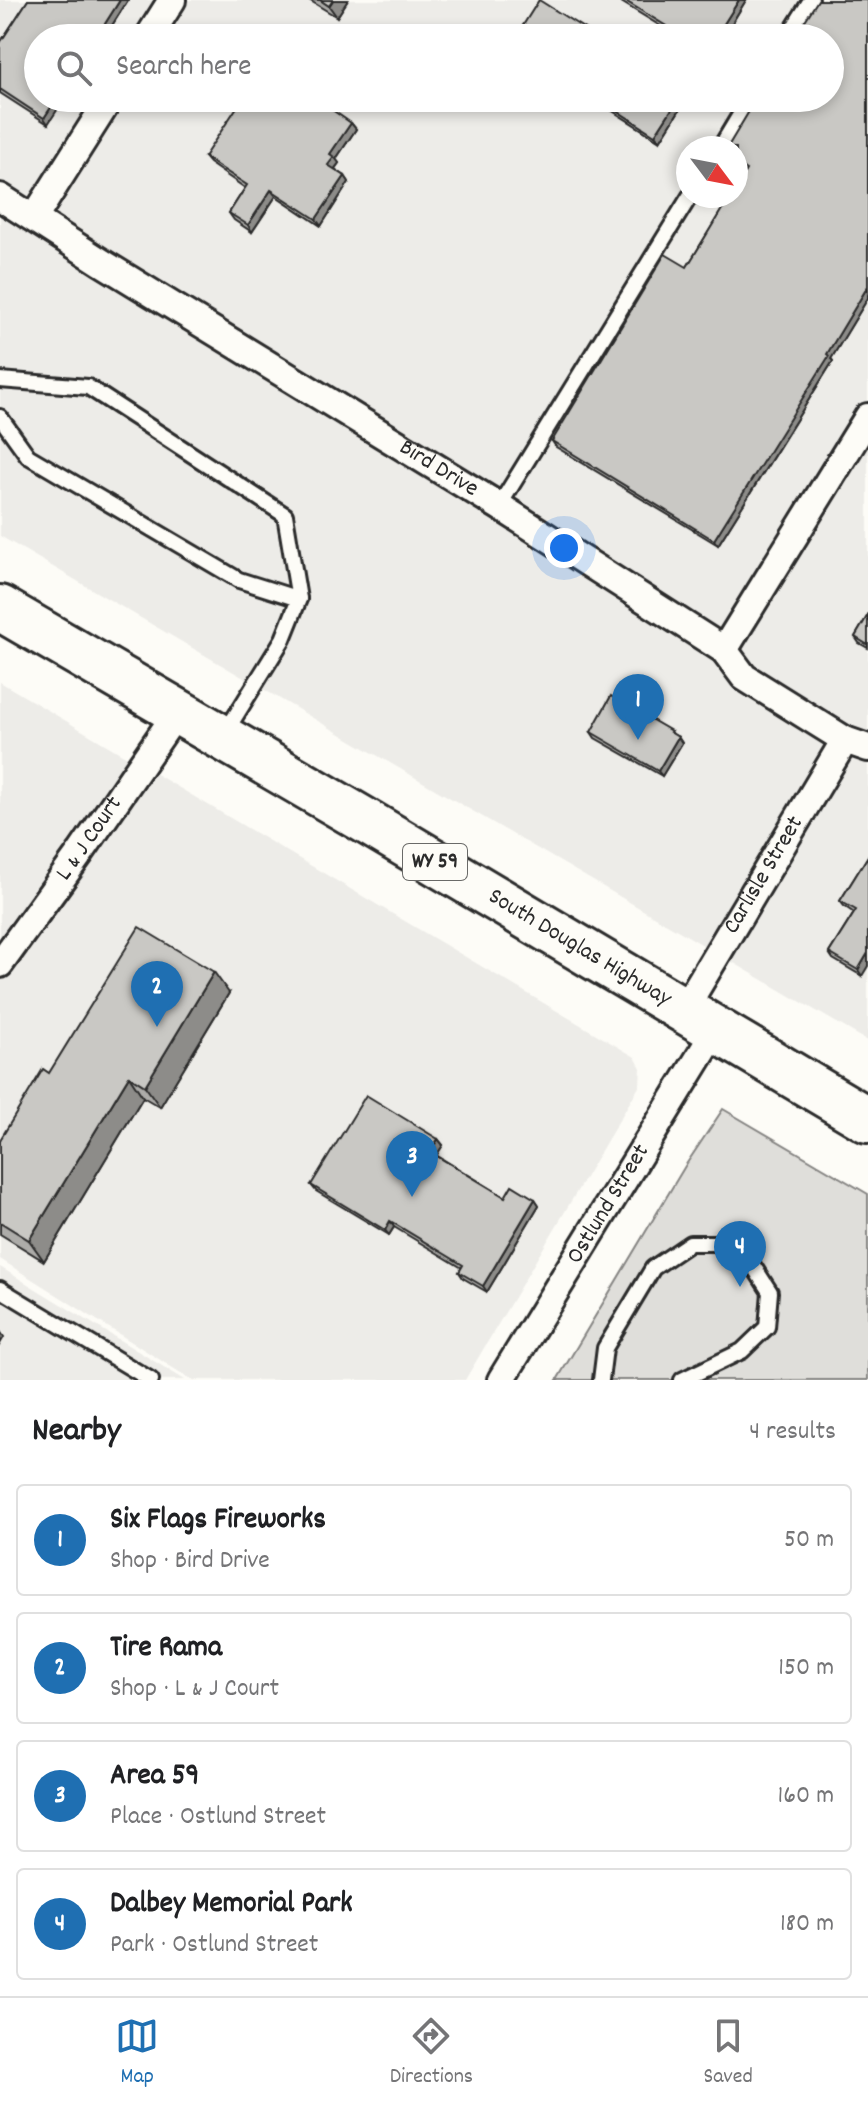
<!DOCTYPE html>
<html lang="en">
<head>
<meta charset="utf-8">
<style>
  :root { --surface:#fff; --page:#f6f6f6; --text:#202124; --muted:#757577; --line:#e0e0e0; --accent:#1f6fb2 }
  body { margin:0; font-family:Dekko,sans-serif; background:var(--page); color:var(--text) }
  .compass { position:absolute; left:676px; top:136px; width:72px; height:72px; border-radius:50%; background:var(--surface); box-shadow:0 4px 12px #0003; rotate:122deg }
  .you { position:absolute; left:564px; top:548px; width:28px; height:28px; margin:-20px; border:6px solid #fff; border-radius:50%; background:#1a73e8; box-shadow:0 0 0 12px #1a73e833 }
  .badge { display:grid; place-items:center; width:52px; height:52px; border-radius:50%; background:var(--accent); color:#fff; font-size:26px; font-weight:700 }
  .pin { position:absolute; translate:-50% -66px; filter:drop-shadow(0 2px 4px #0008) }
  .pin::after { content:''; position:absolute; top:42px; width:28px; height:24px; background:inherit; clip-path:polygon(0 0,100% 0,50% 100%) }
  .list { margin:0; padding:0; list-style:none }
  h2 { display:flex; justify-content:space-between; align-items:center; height:104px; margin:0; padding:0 32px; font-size:34px }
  h2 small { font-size:26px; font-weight:400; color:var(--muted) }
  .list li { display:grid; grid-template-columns:52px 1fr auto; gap:24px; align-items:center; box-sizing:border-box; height:112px; margin:0 16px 16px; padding:0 16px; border:2px solid var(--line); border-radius:8px }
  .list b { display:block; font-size:30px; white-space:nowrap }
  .list p { margin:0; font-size:26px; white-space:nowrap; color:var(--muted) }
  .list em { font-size:26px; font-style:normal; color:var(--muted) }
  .icon { flex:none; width:44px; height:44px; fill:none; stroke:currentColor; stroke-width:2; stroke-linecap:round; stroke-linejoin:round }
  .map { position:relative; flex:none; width:868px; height:1380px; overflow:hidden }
  .search { position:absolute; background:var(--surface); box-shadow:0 4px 12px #0003; left:24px; right:24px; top:24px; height:88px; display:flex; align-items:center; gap:20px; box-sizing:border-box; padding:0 28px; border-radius:44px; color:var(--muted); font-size:30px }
  .sheet { height:616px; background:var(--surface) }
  nav { display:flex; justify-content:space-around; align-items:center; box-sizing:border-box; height:112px; border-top:2px solid var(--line); background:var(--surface); font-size:22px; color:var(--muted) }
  nav a { display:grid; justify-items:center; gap:4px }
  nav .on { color:var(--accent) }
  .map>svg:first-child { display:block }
</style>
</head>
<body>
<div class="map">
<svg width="868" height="1380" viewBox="0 0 868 1380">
  <rect width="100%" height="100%" fill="#fdfcf7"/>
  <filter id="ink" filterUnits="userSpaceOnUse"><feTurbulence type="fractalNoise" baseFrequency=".0125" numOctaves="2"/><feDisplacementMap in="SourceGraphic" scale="16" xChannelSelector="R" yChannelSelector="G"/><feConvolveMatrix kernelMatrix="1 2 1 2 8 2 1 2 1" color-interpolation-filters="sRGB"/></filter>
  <g filter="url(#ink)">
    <g fill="#edece8" fill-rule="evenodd">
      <path d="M0 0H868V1041L0 536ZM38 38H830V98H38ZM688 148H736V196H688Z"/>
      <polygon points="0,682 635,1057 641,1068 640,1085 465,1380 192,1380 0,1259"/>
      <polygon points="0,1267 185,1380 0,1380"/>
    </g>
    <polygon fill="#dfdeda" stroke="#858482" stroke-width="2" points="723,1109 868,1194 868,1380 557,1380 685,1166"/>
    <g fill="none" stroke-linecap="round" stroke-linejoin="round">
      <g stroke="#2b2b2b" stroke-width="20">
        <g id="lane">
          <polyline points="787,38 811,0"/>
          <polyline points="720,148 750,98"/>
          <polyline points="0,380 88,387 285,515 299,599 283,639 225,733"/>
          <polyline points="0,417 28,456 239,580 299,599"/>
          <polyline points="499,506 690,196"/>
          <polyline points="0,1289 151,1380"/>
          <polyline points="601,1380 605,1348 653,1268 690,1243 720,1243 750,1261 770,1292 767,1327 742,1351 682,1380"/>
        </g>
      </g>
      <g stroke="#2b2b2b" stroke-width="32">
        <g id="street">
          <polyline points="148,38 172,0"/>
          <path id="s1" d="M0 197 101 262 499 506 724 650 744 677 845 740 868 748"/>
          <polyline points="34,218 110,98"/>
          <polyline points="724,650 868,417"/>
          <path id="s2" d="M0 964 81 852 178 711"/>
          <path id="s3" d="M683 1011 845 740"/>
          <path id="s4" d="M501 1380 716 1030"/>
        </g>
      </g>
      <g stroke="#2b2b2b" stroke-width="50">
        <g id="highway">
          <path id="s5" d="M0 608 364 820 868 1120"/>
        </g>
      </g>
      <use href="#lane" stroke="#fdfcf7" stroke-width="14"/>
      <use href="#street" stroke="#fdfcf7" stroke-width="26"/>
      <use href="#highway" stroke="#fdfcf7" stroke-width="44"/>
    </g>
    <g fill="#adaca9" stroke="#2b2b2b" stroke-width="2">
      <polygon points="28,0 128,0 104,38 38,38 48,124 0,93 0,43"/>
      <polygon points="309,0 348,0 337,17"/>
      <polygon points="618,0 746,0 723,38 680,38"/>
      <polygon points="868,0 868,298 831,359 833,361 718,545 556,447 552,441 687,267 745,172 736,167 736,148"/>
      <polygon points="592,98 687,98 660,141"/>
      <polygon points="351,123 356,129 336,159 339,163 335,169 345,176 349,182 321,226 276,196 252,232 234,220 229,213 245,188 209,163 204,157"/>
      <polygon points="868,615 868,648 859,643 855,637"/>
      <polygon points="671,731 673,734 678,737 682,743 662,776 595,738 591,732"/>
      <polygon points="868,856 862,976 833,959 829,953 854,913 844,906 840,901"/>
      <polygon points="229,993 160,1107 143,1097 44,1261 0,1234 0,1140 49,1073"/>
      <polygon points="438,1139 443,1145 436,1155 505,1197 535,1199 539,1205 487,1292 463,1278 459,1272 462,1268 394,1227 389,1235 316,1191 311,1185"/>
    </g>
    <g fill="#8d8c89" stroke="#2b2b2b" stroke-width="2">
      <polygon points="120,0 128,0 104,38 96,38"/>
      <polygon points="333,0 348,0 337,17 329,6"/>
      <polygon points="739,0 746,0 723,38 715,38"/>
      <polygon points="57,98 65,98 48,124 44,118"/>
      <polygon points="679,98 687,98 660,141 655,135"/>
      <polygon points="351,123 356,129 336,159 339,163 333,171 328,165 330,154"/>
      <polygon points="345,176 349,182 321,226 316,219"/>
      <polygon points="271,190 276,196 252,232 248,225"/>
      <polygon points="868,286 868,298 831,359 833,361 718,545 714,540"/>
      <polygon points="678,737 682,743 662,776 658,771"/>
      <polygon points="868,953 868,966 862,976 858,970"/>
      <polygon points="214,972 229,993 160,1107 145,1086"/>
      <polygon points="129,1076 143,1097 44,1261 29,1240"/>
      <polygon points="438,1139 443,1145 435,1158 430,1152"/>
      <polygon points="535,1199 539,1205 487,1292 483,1286"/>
      <polygon points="390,1221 394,1227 389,1235 385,1230"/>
      <polygon points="0,1331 4,1337 0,1344"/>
    </g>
    <g fill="#c9c8c4" stroke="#2b2b2b" stroke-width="2">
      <polygon points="28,0 120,0 96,38 38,38 38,98 57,98 44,118 0,89 0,43"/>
      <polygon points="320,0 333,0 329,6"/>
      <polygon points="539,0 599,38 515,38"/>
      <polygon points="624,0 739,0 715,38 686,38"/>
      <polygon points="818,0 868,0 868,286 827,354 829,356 714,540 552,441 665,254 687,267 730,196 736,196 736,187 746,170 736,163 736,148 727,148 757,98 830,98 830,38 794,38"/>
      <polygon points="243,98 315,98 351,123 330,154 334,157 328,165 345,176 316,219 271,190 248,225 229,213 247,185 204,157"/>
      <polygon points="597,98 679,98 655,135"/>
      <polygon points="868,615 868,645 855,637"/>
      <polygon points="611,696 671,731 670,732 678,737 658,771 591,732"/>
      <polygon points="868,856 868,953 858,970 829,953 856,910 840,901"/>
      <polygon points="139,927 214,972 145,1086 129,1076 29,1240 0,1222 0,1140 43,1069 49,1073"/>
      <polygon points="366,1095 438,1139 430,1152 505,1197 512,1185 535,1199 483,1286 459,1272 463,1265 390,1221 385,1230 311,1185"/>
    </g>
  </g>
  <g text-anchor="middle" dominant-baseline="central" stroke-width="6" stroke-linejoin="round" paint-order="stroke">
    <rect fill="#fdfcf7" stroke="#6a6a68" stroke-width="2" x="403" y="844" width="64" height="36" rx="6"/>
    <g font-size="22" font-weight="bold" fill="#2b2b2b">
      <text x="435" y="862">WY 59</text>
    </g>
    <g font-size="24" fill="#2b2b2b" stroke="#fdfcf7">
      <text stroke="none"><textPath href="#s1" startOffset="516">Bird Drive</textPath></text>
      <text stroke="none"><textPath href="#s2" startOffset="154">L &amp; J Court</textPath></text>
      <text stroke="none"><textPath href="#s3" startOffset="158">Carlisle Street</textPath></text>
      <text stroke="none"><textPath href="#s5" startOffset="672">South Douglas Highway</textPath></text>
      <text stroke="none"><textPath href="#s4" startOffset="206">Ostlund Street</textPath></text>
    </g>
  </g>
</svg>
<svg class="compass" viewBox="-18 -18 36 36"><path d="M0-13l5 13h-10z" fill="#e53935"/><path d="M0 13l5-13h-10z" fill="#757577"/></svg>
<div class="you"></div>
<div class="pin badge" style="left:638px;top:740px">1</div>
<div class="pin badge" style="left:157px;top:1027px">2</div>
<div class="pin badge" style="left:412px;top:1197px">3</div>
<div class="pin badge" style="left:740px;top:1287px">4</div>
<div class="search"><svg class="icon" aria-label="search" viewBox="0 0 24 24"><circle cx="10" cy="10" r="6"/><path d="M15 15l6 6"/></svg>Search here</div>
</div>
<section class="sheet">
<h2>Nearby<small>4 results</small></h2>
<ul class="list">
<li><span class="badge">1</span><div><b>Six Flags Fireworks</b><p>Shop · Bird Drive</p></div><em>50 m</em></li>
<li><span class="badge">2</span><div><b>Tire Rama</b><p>Shop · L &amp; J Court</p></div><em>150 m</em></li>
<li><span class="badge">3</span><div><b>Area 59</b><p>Place · Ostlund Street</p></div><em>160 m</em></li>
<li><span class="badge">4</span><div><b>Dalbey Memorial Park</b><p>Park · Ostlund Street</p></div><em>180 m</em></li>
</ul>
</section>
<nav>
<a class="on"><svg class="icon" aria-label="map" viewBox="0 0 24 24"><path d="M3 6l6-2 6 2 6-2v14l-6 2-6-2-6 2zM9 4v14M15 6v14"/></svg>Map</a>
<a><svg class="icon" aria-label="directions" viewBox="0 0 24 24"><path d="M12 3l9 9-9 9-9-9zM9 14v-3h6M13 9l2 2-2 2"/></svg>Directions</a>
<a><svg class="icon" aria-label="saved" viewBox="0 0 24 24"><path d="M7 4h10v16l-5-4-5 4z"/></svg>Saved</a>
</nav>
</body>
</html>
